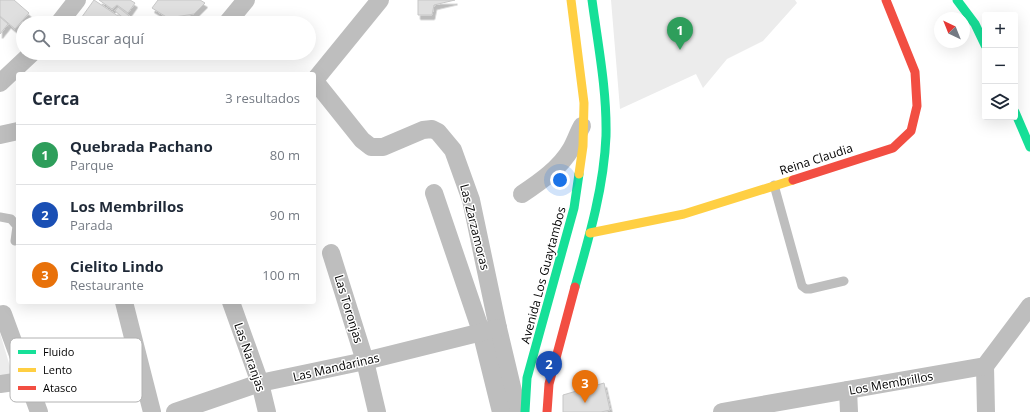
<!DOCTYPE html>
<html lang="es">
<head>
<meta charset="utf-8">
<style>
  :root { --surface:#fff; --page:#f6f6f7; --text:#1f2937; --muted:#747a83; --line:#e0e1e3; --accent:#2563eb }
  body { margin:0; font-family:"Open Sans",sans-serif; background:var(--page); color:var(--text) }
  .controls { position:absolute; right:12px; top:12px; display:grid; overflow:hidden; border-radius:4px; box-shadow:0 4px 16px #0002 }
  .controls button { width:36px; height:36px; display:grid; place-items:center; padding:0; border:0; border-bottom:1px solid var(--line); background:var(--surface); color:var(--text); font:20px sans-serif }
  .compass { position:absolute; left:934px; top:12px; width:36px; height:36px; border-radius:50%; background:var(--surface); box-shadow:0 4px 16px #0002; rotate:317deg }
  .you { position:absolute; left:560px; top:180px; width:14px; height:14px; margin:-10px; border:3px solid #fff; border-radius:50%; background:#1a73e8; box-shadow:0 0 0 6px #1a73e833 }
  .badge { display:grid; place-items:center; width:26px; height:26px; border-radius:50%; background:var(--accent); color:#fff; font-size:13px; font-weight:700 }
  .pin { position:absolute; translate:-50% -33px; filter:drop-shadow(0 1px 2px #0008) }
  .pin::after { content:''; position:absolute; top:21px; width:14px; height:12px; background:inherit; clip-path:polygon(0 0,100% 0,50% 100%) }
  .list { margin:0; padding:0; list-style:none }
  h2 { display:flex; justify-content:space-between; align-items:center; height:52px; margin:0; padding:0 16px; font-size:17px }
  h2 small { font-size:13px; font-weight:400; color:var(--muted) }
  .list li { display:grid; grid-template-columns:26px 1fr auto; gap:12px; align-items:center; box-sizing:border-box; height:60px; padding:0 16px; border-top:1px solid var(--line) }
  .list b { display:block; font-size:15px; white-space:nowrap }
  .list p { margin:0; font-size:13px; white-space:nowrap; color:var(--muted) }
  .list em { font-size:13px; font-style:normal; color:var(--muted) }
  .icon { flex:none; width:22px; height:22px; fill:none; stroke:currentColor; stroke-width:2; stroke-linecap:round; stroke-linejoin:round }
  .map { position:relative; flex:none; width:1030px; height:412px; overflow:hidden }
  .search { position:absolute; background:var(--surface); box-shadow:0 4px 16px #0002; left:16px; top:16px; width:300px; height:44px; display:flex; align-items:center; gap:10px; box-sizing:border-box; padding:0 14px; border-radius:22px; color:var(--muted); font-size:15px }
  .panel { position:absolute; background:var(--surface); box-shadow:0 4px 16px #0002; left:16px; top:72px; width:300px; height:232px; border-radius:4px }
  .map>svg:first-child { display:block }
</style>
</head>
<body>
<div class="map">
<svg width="1030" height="412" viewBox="0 0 1030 412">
  <defs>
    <filter id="shadow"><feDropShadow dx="2.5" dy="4.5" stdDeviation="0" flood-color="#0004"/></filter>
  </defs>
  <rect width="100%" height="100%" fill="#fff"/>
  <g fill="#ececec">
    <polygon points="611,0 795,0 797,3 763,41 727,59 703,88 696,74 620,109"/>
    <polygon points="0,333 14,380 0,382"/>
  </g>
  <g fill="#dfdfdf" stroke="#c7c7c7" filter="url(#shadow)">
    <polygon points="0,0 14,0 29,13 15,29 0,16"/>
    <polygon points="94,0 121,18 117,23 81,23 79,21"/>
    <polygon points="99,0 130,0 135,3 128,13 117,5 112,9"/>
    <polygon points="158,0 200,0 205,3 194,14 168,18 152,8"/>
    <polygon points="418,0 455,0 434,5 432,15 418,15"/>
    <polygon points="118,7 138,23 124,23 126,20 115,11"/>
    <polygon points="0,17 8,24 0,34"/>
    <polygon points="604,383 610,410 601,412 563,412 563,395"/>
  </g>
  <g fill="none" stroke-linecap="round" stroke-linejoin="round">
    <g stroke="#bebebe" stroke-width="9">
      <polyline points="774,185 802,286 806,289 810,289 844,281"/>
      <polyline points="0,217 11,219 17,226 15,241"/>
    </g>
    <g stroke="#bebebe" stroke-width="18">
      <polyline points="59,23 77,0"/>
      <polyline points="227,23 246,0"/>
      <polyline points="314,80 362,140 371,147 383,147 423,130 432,129 438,132 453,150 471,200 498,328 518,412"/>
      <polyline points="314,81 380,0"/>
      <polyline points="0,83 32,53"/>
      <polyline points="0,135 18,131"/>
      <polyline points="434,193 481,331 501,412"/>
      <path d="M522 194C540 182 560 168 571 149 575 142 578 133 582 126"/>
      <polyline points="331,253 365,361 377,412"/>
      <polyline points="124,302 152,412"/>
      <polyline points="231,302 260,383 267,412"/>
      <polyline points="3,314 39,412"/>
      <polyline points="985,366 986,412"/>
      <polyline points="0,384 28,380"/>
      <polyline points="848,390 849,412"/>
      <polyline points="175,412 260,383 365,361 498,328"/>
      <polyline points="722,412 985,366 1030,306"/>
    </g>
    <g stroke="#16e098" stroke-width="9">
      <polyline points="957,0 975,24 985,45"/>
      <polyline points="1015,112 1030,147"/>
      <path d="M575 287C589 238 604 187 606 136 607 90 598 45 592 0"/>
      <polyline points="525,412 527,378 574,208 579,174"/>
    </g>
    <g stroke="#ffcf43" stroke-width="9">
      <polyline points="571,0 584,103 583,146 579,174"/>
      <polyline points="590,233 684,214 793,180"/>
    </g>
    <g stroke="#f24e42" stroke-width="9">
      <polyline points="793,180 893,148 911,131 917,106 915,72 886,0"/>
      <polyline points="547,412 549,384 575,287"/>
    </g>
  </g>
  <g text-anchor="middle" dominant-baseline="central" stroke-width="3" stroke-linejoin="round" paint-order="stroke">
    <g font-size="12" fill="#000" stroke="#fff">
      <text transform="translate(816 159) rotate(-18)">Reina Claudia</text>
      <text transform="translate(475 227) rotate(76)">Las Zarzamoras</text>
      <text transform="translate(543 275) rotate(-75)">Avenida Los Guaytambos</text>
      <text transform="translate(349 309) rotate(73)">Las Toronjas</text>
      <text transform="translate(250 357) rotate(71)">Las Naranjas</text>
      <text transform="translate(336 367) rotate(-13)">Las Mandarinas</text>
      <text transform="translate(891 383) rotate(-10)">Los Membrillos</text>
    </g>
  </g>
  <rect x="10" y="338" width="132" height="64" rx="6" fill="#fff" stroke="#b2b2b2" stroke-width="1"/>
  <rect x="18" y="350" width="18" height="4" fill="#16e098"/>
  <rect x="18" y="368" width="18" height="4" fill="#ffcf43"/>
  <rect x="18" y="386" width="18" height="4" fill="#f24e42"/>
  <g font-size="11" fill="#000">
    <text x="43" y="356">Fluido</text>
    <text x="43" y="374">Lento</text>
    <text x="43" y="392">Atasco</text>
  </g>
</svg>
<div class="controls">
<button>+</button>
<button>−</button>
<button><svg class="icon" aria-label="layers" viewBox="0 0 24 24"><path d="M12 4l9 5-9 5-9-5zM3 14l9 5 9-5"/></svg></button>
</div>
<svg class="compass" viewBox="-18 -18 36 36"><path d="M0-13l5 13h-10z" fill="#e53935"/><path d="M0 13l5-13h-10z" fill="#747a83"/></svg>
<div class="you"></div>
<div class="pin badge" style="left:680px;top:50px;background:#2e9e5b">1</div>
<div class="pin badge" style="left:549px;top:384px;background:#1a4fb4">2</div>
<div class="pin badge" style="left:585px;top:403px;background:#e8710a">3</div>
<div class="search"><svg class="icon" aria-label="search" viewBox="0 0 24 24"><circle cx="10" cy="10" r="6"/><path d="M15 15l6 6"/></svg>Buscar aquí</div>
<section class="panel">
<h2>Cerca<small>3 resultados</small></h2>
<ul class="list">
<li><span class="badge" style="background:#2e9e5b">1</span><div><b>Quebrada Pachano</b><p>Parque</p></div><em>80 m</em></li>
<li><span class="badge" style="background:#1a4fb4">2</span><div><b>Los Membrillos</b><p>Parada</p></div><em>90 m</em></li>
<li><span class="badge" style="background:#e8710a">3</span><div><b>Cielito Lindo</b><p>Restaurante</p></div><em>100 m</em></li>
</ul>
</section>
</div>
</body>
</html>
